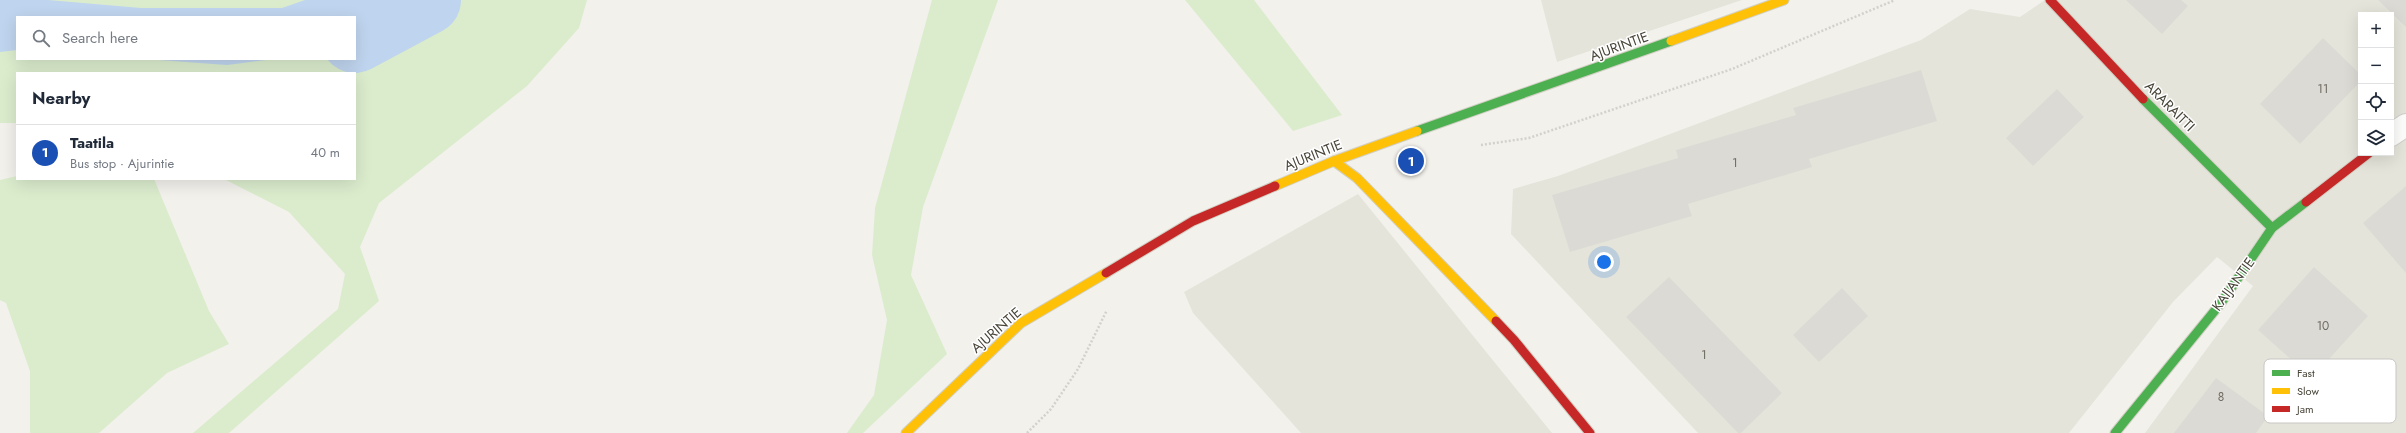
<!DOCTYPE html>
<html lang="en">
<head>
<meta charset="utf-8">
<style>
  :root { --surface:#fff; --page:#f2f2f3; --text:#1f2937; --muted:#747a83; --line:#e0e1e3; --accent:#848177 }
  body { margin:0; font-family:Jost,sans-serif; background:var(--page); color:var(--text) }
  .controls { position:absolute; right:12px; top:12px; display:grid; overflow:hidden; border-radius:0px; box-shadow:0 4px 16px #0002 }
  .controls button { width:36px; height:36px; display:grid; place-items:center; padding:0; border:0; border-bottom:1px solid var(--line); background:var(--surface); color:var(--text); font:20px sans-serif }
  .you { position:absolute; left:1604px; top:262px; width:14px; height:14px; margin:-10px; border:3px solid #fff; border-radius:50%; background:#1a73e8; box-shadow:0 0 0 6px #1a73e833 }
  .badge { display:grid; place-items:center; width:26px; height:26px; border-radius:50%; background:var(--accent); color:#fff; font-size:13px; font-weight:700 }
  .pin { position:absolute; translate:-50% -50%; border:2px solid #fff; box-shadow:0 1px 4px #0006 }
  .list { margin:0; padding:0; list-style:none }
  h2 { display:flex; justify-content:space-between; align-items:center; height:52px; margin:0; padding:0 16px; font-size:17px }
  h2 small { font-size:13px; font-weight:400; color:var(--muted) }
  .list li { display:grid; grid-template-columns:26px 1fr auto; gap:12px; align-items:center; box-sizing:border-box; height:56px; padding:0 16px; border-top:1px solid var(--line) }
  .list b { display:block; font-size:15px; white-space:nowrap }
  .list p { margin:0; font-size:13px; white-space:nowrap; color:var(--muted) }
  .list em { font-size:13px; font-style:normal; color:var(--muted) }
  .icon { flex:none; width:22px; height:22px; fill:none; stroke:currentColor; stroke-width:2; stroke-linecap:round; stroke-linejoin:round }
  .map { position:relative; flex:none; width:2406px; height:433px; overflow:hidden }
  .search { position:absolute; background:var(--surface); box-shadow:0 4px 16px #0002; left:16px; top:16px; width:340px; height:44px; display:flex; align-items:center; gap:10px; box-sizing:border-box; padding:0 14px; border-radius:0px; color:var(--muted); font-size:15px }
  .panel { position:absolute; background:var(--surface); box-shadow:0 4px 16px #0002; left:16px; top:72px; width:340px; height:108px; border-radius:0px }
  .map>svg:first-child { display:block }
</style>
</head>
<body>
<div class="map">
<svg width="2406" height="433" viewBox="0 0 2406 433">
  <rect width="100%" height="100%" fill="#f2f1ec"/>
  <g fill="#e5e4da" fill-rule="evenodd">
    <polygon points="1541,0 1742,0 1557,62"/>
    <path d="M2045 0H2406V433H2145L2253 286 2217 257 2173 302 2069 433H1698L1511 234 1513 189 1558 176 1921 40 1970 9 2020 17ZM2361 15H2391V153H2361Z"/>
    <polygon points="1358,194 1552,433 1301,433 1193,313 1184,292"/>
  </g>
  <g fill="#dbeccd" fill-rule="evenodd">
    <path d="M0 0H587L579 28 527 86 379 203 360 247 379 301 229 433H193L338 309 345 274 289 212 224 179H355V73H17V123H0ZM17 17H355V59H17Z"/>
    <polygon points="932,0 998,0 923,207 911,275 947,354 863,433 847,433 874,395 887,320 872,255 875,208"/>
    <polygon points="1185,0 1254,0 1342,115 1293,131"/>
    <polygon points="17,176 17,179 154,179 209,311 229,344 167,373 99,433 30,433 30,371 6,303 0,300 0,180"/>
  </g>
  <g fill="#bfd4ee">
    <polygon points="0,0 48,0 141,8 282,8 305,0 421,0 377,28 355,37 355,17 17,17 17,50 0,52"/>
    <polygon points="145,59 274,59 227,65"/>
  </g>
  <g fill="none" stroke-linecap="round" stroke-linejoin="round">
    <polyline stroke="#bfd4ee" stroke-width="70" points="355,38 426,0"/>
  </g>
  <g fill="#dcdad5">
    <polygon points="2126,0 2181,0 2188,6 2162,34"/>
    <polygon points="2378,0 2406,0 2406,27"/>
    <polygon points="2323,38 2361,75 2361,81 2300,144 2260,104"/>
    <polygon points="1921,70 1937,121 1809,159 1812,167 1688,204 1692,216 1570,252 1552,195 1678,158 1676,150 1796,115 1793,108"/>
    <polygon points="2057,89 2084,117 2033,166 2006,138"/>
    <polygon points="2406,186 2406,273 2363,223"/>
    <polygon points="2314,267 2368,316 2312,378 2258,330"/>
    <polygon points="1669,277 1782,393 1741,433 1738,433 1626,317"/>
    <polygon points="1842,288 1868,316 1819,362 1793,335"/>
    <polygon points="2216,378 2268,416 2256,433 2174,433"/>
  </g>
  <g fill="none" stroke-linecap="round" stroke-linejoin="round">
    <g stroke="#d0cfca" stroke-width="24">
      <polyline id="street" points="2391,135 2406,125"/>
    </g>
    <g stroke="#d1cfc3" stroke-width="11">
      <g id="fast">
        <polyline points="2143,99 2272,228"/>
        <polyline points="1417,131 1671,41"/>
        <polyline points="2115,433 2221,303 2272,228 2306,202"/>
      </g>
    </g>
    <g stroke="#d1cfc3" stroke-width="11">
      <g id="slow">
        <polyline points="1671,41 1784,0"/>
        <polyline points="1334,161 1357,178 1496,321"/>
        <polyline points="1275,186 1334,161 1417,131"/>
        <polyline points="906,433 1021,323 1106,273"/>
      </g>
    </g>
    <g stroke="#d1cfc3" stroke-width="11">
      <g id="jam">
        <polyline points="2050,0 2143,99"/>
        <polyline points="2306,202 2369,153"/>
        <polyline points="1106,273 1193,221 1275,186"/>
        <polyline points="1496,321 1514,340 1590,433"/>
      </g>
    </g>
    <g stroke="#d2d1cb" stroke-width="2.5" stroke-dasharray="2 2" stroke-linecap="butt">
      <polyline points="1481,145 1529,138 1732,69 1895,0"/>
      <polyline points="1027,433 1051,409 1078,369 1107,310"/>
    </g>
    <use href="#street" stroke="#fdfdfc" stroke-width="22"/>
    <use href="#fast" stroke="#4caf50" stroke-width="9"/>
    <use href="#slow" stroke="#ffc107" stroke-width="9"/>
    <use href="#jam" stroke="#c62828" stroke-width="9"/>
  </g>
  <g text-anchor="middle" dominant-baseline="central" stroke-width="3" stroke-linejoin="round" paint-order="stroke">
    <g font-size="12" fill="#6e6a60">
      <text x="2323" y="89">11</text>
      <text x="1735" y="163">1</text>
      <text x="2323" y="326">10</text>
      <text x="1704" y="355">1</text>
      <text x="2221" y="397">8</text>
    </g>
    <g font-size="14" fill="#484438" stroke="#fff">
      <text transform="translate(1619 46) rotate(-20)">AJURINTIE</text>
      <text transform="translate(2170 106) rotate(45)">ARARAITTI</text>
      <text transform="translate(1313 155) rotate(-22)">AJURINTIE</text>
      <text transform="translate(2233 284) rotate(-54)">KAIJANTIE</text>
      <text transform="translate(996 330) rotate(-41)">AJURINTIE</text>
    </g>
  </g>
  <rect x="2264" y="359" width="132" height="64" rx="6" fill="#fff" stroke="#c8c7c3" stroke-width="1"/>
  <rect x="2272" y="370" width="18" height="6" fill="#4caf50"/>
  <rect x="2272" y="388" width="18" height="6" fill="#ffc107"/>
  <rect x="2272" y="406" width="18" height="6" fill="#c62828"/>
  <g font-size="11" fill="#484438">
    <text x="2297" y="377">Fast</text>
    <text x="2297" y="395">Slow</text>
    <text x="2297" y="413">Jam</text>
  </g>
</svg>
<div class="controls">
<button>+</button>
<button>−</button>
<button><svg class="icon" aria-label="locate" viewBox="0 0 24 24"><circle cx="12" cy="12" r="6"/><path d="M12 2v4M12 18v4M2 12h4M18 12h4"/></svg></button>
<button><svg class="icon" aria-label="layers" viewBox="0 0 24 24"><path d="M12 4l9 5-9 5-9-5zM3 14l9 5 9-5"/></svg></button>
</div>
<div class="you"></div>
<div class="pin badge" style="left:1411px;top:161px;background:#1a4fb4">1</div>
<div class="search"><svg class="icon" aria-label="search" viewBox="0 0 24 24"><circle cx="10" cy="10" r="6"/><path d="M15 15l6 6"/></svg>Search here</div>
<section class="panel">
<h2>Nearby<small></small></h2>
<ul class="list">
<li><span class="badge" style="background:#1a4fb4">1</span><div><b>Taatila</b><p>Bus stop · Ajurintie</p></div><em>40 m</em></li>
</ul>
</section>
</div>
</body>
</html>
